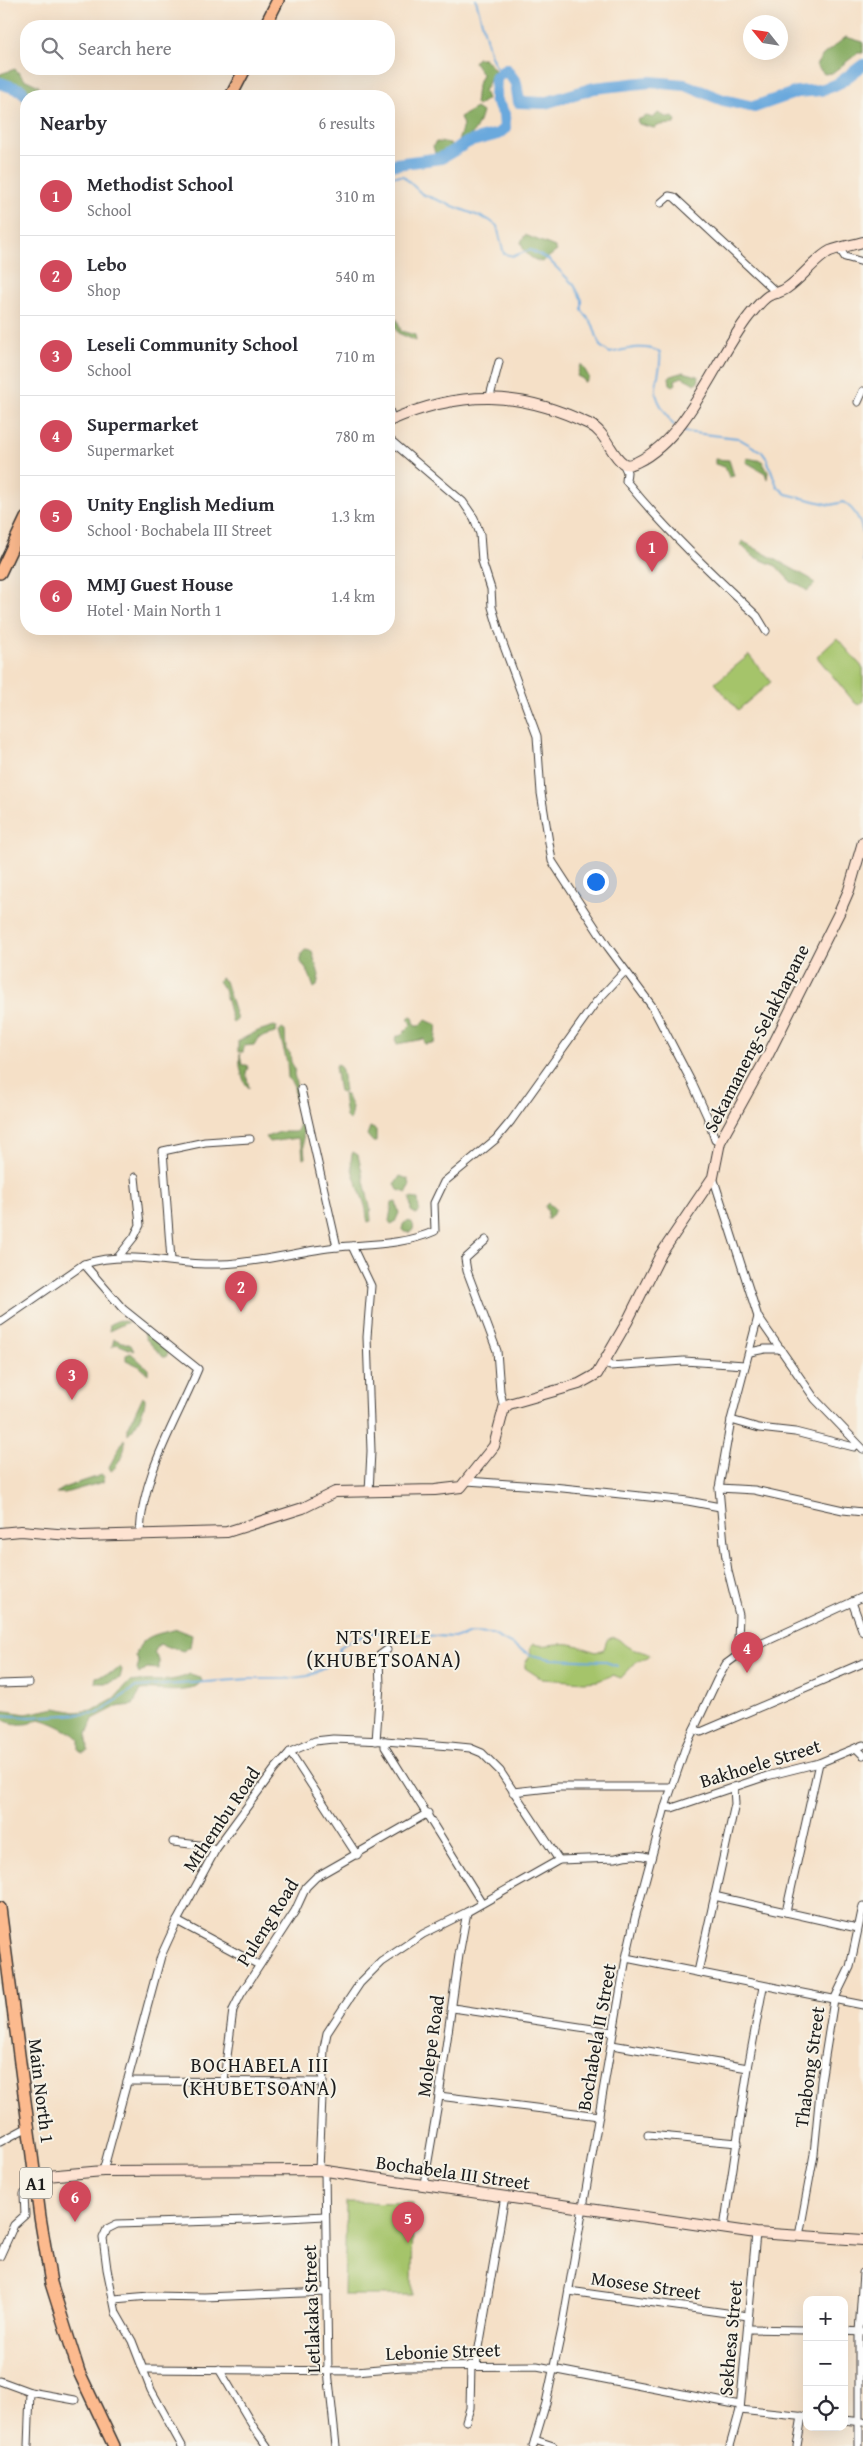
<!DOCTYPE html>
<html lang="en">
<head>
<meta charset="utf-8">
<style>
  :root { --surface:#fff; --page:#f2f2f3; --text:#2b2b33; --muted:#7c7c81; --line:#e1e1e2; --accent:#d1495b }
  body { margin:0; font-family:"Gentium Book Plus",serif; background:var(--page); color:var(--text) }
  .controls { position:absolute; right:15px; bottom:15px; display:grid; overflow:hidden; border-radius:10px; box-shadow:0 5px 20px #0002 }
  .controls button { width:45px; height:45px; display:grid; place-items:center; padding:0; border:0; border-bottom:1px solid var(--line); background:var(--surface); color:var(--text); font:25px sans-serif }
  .compass { position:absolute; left:743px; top:15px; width:45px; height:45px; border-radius:50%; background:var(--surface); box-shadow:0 5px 20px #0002; rotate:300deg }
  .you { position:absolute; left:595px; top:881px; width:18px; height:18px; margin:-12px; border:4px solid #fff; border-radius:50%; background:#1a73e8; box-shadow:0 0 0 8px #1a73e833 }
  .badge { display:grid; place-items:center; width:32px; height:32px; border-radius:50%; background:var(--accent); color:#fff; font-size:16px; font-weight:700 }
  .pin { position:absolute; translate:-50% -41px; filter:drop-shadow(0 1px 2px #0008) }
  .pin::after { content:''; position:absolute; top:26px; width:18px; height:15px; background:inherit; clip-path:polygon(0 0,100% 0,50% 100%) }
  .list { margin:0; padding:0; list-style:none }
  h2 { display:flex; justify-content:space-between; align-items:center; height:65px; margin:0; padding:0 20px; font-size:21px }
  h2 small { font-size:16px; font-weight:400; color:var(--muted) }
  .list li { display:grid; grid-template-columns:32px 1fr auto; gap:15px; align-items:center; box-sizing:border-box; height:80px; padding:0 20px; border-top:1px solid var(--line) }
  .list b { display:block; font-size:19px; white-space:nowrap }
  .list p { margin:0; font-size:16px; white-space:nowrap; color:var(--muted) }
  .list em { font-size:16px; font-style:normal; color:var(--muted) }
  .icon { flex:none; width:28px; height:28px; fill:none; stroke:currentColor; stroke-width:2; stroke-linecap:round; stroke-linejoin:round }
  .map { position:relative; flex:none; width:863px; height:2446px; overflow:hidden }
  .search { position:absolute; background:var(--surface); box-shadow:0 5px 20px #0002; left:20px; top:20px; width:375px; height:55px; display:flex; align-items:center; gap:12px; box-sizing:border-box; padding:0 18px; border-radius:20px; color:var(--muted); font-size:19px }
  .panel { position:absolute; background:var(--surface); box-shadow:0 5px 20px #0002; left:20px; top:90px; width:375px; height:545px; border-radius:20px }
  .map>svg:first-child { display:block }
</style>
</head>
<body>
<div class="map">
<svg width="863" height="2446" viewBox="0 0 863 2446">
  <rect width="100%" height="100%" fill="#f7f3e8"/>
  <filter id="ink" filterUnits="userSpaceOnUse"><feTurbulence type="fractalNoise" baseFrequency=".02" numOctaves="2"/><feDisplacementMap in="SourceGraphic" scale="10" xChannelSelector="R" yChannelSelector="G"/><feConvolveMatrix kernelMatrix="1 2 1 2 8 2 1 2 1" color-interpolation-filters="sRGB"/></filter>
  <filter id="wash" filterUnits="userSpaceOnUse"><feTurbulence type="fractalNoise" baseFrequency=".0096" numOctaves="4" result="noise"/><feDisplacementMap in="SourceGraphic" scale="20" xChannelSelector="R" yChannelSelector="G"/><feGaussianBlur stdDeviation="1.12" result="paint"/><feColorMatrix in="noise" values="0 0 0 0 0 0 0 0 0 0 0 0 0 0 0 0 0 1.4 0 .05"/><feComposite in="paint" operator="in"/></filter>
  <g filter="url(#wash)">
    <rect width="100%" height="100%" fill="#f5e0c7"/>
    <g fill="#a5c46b" stroke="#607044">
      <polygon points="837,638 863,668 863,701 859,705 855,703 817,657"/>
      <polygon points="749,655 771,682 738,710 715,683"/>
      <path d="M613 1637C621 1639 623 1645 630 1648 637 1652 643 1650 650 1655L648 1658 637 1661 621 1678 613 1675 598 1681 584 1682 542 1679 525 1668V1663L531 1655 530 1648 534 1644C544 1647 550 1644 559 1644 572 1642 584 1648 596 1652L604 1649 607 1640Z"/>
      <polygon points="346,2202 413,2203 412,2295 344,2295"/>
    </g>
    <g fill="#84aa5f" stroke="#50633e">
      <polygon points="846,37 863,42 863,53 858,53 832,73 824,74 816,65 823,55"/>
      <polygon points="477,58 484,58 495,70 484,91 487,99 477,106 475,104 477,86 482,74 474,62"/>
      <path d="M15 69 24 79 39 86 37 93C24 93 13 91 0 88V74Z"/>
      <path d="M476 108 482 112C478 127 474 135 461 143L458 142 463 125 460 117Z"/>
      <polygon points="658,113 668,118 673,117 676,120 675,124 660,125 654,128 639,124 637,120 647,116 653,118"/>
      <polygon points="436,142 450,143 451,146 439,154 435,153 433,146"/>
      <path d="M525 235 555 247 557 251 542 262C532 260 523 253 521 242Z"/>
      <polygon points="397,319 401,331 415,335 416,341 398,333 394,326"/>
      <polygon points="580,365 582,365 589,377 587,381 584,382 583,379 577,376"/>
      <polygon points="683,372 698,376 699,381 695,384 682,377 675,380 676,384 673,386 670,384 669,377"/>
      <polygon points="747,458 762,461 768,472 767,479 765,473 746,462"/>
      <polygon points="715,459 729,460 734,476 729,477 725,467 715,464"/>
      <polygon points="742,541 811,579 815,584 807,591 800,585 791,582 776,566 754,557 741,545"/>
      <polygon points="305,950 312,951 319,975 317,986 314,988 309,974 301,962 301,954"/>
      <polygon points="221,978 225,981 237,1020 233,1023 224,990 218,981"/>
      <polygon points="411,1016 413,1017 415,1026 419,1026 426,1020 437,1025 435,1043 425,1044 424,1039 397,1044 395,1039 397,1036 400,1036 411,1025 408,1018"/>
      <polygon points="274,1026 277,1027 275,1033 258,1038 254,1045 244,1046 243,1052 238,1052 238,1041 258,1031"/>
      <polygon points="282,1029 285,1031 286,1050 290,1053 291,1062 295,1069 294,1074 302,1108 301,1113 296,1111 294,1086 288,1078 287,1062 279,1032"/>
      <path d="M240 1054 242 1065H247L248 1068 246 1072 249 1088C242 1083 238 1061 240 1054Z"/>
      <polygon points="338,1064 342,1070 345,1091 342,1093 339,1092 335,1066"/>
      <polygon points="343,1094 346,1095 352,1107 350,1121 346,1117"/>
      <polygon points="298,1116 301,1116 305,1120 303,1133 305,1158 303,1159 302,1146 298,1138 270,1142 266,1137 280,1132 296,1132 299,1127"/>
      <polygon points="370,1127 376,1130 376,1142 373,1142 367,1135"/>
      <path d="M353 1152 358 1155 370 1207 371 1221 368 1222C366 1216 367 1211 365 1206 361 1191 346 1166 353 1152Z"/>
      <polygon points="400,1176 408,1179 410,1184 407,1193 398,1190 395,1184"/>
      <polygon points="410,1198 418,1199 419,1210 416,1214 411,1211"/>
      <polygon points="396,1202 399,1213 395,1222 391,1224 389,1221 392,1203"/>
      <polygon points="548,1203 556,1210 549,1219 547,1219 548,1212 545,1206"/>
      <circle cx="408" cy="1227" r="5.5"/>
      <polygon points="119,1320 128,1322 109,1331 110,1324"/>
      <polygon points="148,1332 166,1347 168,1353 166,1357 163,1357 146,1339 144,1333"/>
      <polygon points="114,1339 131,1345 134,1351 117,1344 112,1347"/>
      <polygon points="131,1353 148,1369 148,1374 139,1366 126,1360 126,1355"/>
      <path d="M143 1396 145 1398C146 1409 136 1427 128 1434V1428Z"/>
      <path d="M124 1439C128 1447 118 1467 111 1471L109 1467Z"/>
      <polygon points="102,1475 105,1477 103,1482 65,1493 56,1493 66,1487"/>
      <path d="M177 1629 192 1635 190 1647 183 1651 159 1644 154 1653 159 1660V1669L147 1668 139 1674 137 1669 139 1662 136 1656C140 1634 160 1634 177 1629Z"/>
      <polygon points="120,1667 122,1670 120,1678 108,1683 95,1683 96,1677 114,1672"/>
      <path d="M190 1674 200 1677 202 1681C189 1697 161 1688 141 1690L133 1705 116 1707 93 1719 87 1734 88 1751 83 1753 79 1751V1739C74 1733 46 1719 38 1719 28 1727 10 1725 0 1718V1710L26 1714 56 1708 75 1712 94 1710 114 1699 129 1682C150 1679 171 1684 190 1674Z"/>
    </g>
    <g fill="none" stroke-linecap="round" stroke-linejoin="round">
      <g stroke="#6aa9dd" stroke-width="2">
        <polyline points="476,0 491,56 500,75"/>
        <path d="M389 172 394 176H403L422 194 489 220 497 226 504 254 514 256 530 250 549 260 574 285 582 300V310L593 325 600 346 610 353C628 349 643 344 660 352 663 380 646 386 665 412 668 417 670 422 674 425"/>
        <path d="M680 429 685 432 738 438 762 452 767 459 777 486 786 494 831 505 843 502C856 510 860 520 863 534"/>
        <polyline points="863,537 863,561"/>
        <polyline points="0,1715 30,1717 98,1713 136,1687 249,1679 285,1679 308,1676 324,1668 336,1659 340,1647 350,1641 375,1632 452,1637 461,1637 470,1633 492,1634 531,1655 551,1659 603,1661 617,1666"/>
      </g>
      <g stroke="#6aa9dd" stroke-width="12">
        <polyline points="0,83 21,90 26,96"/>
        <polyline points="389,165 441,158 468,142 498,134 505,128 504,114 495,99 496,78 506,69 516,83 519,102 545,103 594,88 650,82 685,85 723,100 754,107 797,92 821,90 838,84 863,65"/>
      </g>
    </g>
  </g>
  <g filter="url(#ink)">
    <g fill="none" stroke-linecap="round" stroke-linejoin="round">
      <g stroke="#3d3936" stroke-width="9">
        <g id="street">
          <polyline points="661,203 669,196 674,197 778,294"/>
          <polyline points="839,248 845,257 863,262"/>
          <polyline points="490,396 499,362"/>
          <polyline points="858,402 863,391"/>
          <polyline points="389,409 392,419"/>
          <polyline points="389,439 463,502 474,518 480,534 482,561 491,589 492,607 502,641 537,736 541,793 552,861 608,947 652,1006 692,1083 707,1116 715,1140 720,1142"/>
          <path d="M623 463 627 472 626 481C666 530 711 573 757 616L766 631"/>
          <polyline points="301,1089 337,1247"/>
          <polyline points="713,1177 758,1317 731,1420 719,1488 724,1544 728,1571 739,1615 738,1641 741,1653"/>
          <polyline points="486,1240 465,1259 467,1271 497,1351 500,1391 504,1408"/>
          <polyline points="352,1246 371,1286 367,1337 371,1451 369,1492"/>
          <polyline points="119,1256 134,1237 140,1225 135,1177"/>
          <polyline points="171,1260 163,1151 205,1142 250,1139"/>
          <path d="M84 1264 123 1309 198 1369C176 1422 141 1476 140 1535"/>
          <polyline points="758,1317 815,1399 863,1449"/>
          <path d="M0 1322 84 1264C131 1249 173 1266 220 1264 260 1263 298 1251 337 1247 370 1244 404 1245 435 1231L434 1203 444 1182 496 1139 511 1121 596 1002 625 971"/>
          <polyline points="750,1352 765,1349 781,1349"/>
          <polyline points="604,1360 610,1366 684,1361 745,1365"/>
          <polyline points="731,1420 759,1428 795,1432 854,1447 857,1444"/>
          <polyline points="467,1481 553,1487 688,1501 720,1507"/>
          <polyline points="719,1488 754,1490 843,1510 863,1512"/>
          <polyline points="852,1602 863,1632"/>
          <polyline points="0,1684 29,1683"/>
          <polyline points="694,1729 701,1732 863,1663"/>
          <polyline points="376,1741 380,1685 379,1661 380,1655 387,1650"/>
          <polyline points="385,1741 385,1747 482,1903"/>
          <polyline points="856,1748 863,1755"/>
          <polyline points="290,1752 357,1855"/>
          <polyline points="513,1792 558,1787 671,1787"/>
          <polyline points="665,1807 672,1808 767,1776 819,1763 863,1745"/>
          <polyline points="173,1842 199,1845 216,1849"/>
          <polyline points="714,1896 857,1928"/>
          <polyline points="786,1912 819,1763"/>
          <polyline points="177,1921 259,1965"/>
          <polyline points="626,1958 863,2005"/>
          <polyline points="698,1972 735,1804 734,1787"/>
          <polyline points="453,2008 613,2032"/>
          <polyline points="612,2045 748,2068"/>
          <polyline points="224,2080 233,2010 241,1994 295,1911 306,1887 316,1877 428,1813"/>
          <polyline points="127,2081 323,2082"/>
          <polyline points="439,2096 599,2116"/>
          <polyline points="648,2135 738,2143"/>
          <polyline points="0,2142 30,2126"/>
          <path d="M319 2170 324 2048 327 2033 342 2010 360 1983 381 1962 423 1934 467 1912 559 1860 616 1858C628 1854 640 1854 651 1858"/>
          <polyline points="103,2171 161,1956 177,1921 216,1849 274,1770 290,1752 315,1741 333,1739 385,1741 450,1746 470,1748 482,1753 500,1771 559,1860"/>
          <polyline points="325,2171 328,2371 336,2446"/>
          <polyline points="424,2184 438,2103 459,1955 467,1912"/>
          <polyline points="724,2228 748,2068 763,1987"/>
          <polyline points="799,2236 814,2154 821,2081 834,2000 850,1967 863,1906"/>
          <polyline points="0,2256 14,2225 25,2215 24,2194"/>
          <polyline points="569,2291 748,2316"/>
          <polyline points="114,2299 150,2296 204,2297 327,2292"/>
          <polyline points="748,2329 807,2330"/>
          <polyline points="844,2331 861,2332"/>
          <polyline points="476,2365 505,2196"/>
          <polyline points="143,2369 356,2371 402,2367 537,2366 740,2405"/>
          <polyline points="219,2369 254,2428 267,2446"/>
          <polyline points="0,2381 30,2392 75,2400"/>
          <polyline points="740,2410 807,2417"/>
          <polyline points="844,2420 863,2422"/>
          <polyline points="466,2421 470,2408 471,2365"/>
          <polyline points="535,2440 553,2446"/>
          <polyline points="28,2446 30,2392"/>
          <polyline points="182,2446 151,2390 132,2341 116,2313 107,2269 103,2238 107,2229 117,2224 249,2220 325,2216"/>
          <polyline points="533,2446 546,2403 562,2329 626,1958 635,1918 665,1807 686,1746 717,1680 726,1664 741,1653 863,1597"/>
          <polyline points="730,2446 740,2410 756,2233"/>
          <polyline points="797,2446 802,2416"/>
          <polyline points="859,2446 859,2332 863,2273"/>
        </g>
      </g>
      <g stroke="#3d3936" stroke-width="12">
        <g id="secondary">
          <path d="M389 421C460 390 519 390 589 424 606 432 611 455 623 463 627 466 633 464 637 462 689 437 715 359 749 316 754 310 763 298 770 295 776 293 782 292 787 288 801 279 816 258 830 251 840 247 852 245 863 242"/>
          <polyline points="0,1533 21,1531 81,1536 227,1532 303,1508 335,1492 435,1490 461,1487 494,1446 504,1408 509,1404 579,1384 597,1374 627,1322 661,1254 713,1177 720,1142 767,1057 839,913 849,890 863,842"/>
          <polyline points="35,2177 103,2171 319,2170 756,2233 863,2240"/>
        </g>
      </g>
      <g stroke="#3d3936" stroke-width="14">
        <g id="primary">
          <polyline points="265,26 278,0"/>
          <polyline points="231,96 245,69"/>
          <polyline points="0,573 26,518"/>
          <polyline points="0,1908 40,2217 51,2283 79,2372 114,2446"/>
        </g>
      </g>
      <use href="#street" stroke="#fff" stroke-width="7"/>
      <use href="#secondary" stroke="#fee3d2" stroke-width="10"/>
      <use href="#primary" stroke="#fcba8e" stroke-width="11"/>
    </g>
  </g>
  <g text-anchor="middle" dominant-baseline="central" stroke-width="4" stroke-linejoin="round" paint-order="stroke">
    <rect fill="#f7f3e8" stroke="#5e5c59" stroke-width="1" x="20" y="2167.5" width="32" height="31" rx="4"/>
    <g font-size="18" font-weight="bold" fill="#1c1c1c">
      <text x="36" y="2183">A1</text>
    </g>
    <g font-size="19" fill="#1c1c1c" stroke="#f7f3e8">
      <text transform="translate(756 1038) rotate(-63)">Sekamaneng-Selakhapane</text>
      <text transform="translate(760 1763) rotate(-17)">Bakhoele Street</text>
      <text transform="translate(221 1819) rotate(-56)">Mthembu Road</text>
      <text transform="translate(267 1922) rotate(-58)">Puleng Road</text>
      <text transform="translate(596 2037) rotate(-80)">Bochabela II Street</text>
      <text transform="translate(430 2046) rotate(-82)">Molepe Road</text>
      <text transform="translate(809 2067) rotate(-82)">Thabong Street</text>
      <text transform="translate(42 2091) rotate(83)">Main North 1</text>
      <text transform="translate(453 2172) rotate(8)">Bochabela III Street</text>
      <text transform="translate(646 2285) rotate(8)">Mosese Street</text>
      <text transform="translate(311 2309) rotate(-92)">Letlakaka Street</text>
      <text transform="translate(730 2338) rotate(-85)">Sekhesa Street</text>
      <text transform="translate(443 2351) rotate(-2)">Lebonie Street</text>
    </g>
    <g font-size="20" letter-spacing="1" fill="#1c1c1c" stroke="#f7f3e8">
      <text x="384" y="1636">NTS'IRELE<tspan x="384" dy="23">(KHUBETSOANA)</tspan></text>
      <text x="260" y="2064">BOCHABELA III<tspan x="260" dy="23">(KHUBETSOANA)</tspan></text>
    </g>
  </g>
</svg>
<div class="controls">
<button>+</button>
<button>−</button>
<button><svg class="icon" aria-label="locate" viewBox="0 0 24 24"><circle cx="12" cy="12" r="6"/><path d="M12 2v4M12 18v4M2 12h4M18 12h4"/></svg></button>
</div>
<svg class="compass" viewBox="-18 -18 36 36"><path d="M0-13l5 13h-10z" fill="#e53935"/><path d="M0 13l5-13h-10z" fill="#7c7c81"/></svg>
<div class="you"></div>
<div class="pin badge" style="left:652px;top:572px">1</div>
<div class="pin badge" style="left:241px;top:1312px">2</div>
<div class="pin badge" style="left:72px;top:1400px">3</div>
<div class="pin badge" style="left:747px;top:1673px">4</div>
<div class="pin badge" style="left:408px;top:2243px">5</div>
<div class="pin badge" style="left:75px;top:2222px">6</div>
<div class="search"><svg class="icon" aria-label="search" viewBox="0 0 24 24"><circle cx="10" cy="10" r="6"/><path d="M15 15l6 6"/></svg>Search here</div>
<section class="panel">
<h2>Nearby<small>6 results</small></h2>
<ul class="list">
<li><span class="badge">1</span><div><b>Methodist School</b><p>School</p></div><em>310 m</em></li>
<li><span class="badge">2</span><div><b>Lebo</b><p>Shop</p></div><em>540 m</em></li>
<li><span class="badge">3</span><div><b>Leseli Community School</b><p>School</p></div><em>710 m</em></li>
<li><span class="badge">4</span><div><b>Supermarket</b><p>Supermarket</p></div><em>780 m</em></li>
<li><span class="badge">5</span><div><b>Unity English Medium</b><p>School · Bochabela III Street</p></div><em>1.3 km</em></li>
<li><span class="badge">6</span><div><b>MMJ Guest House</b><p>Hotel · Main North 1</p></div><em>1.4 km</em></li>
</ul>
</section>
</div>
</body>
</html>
